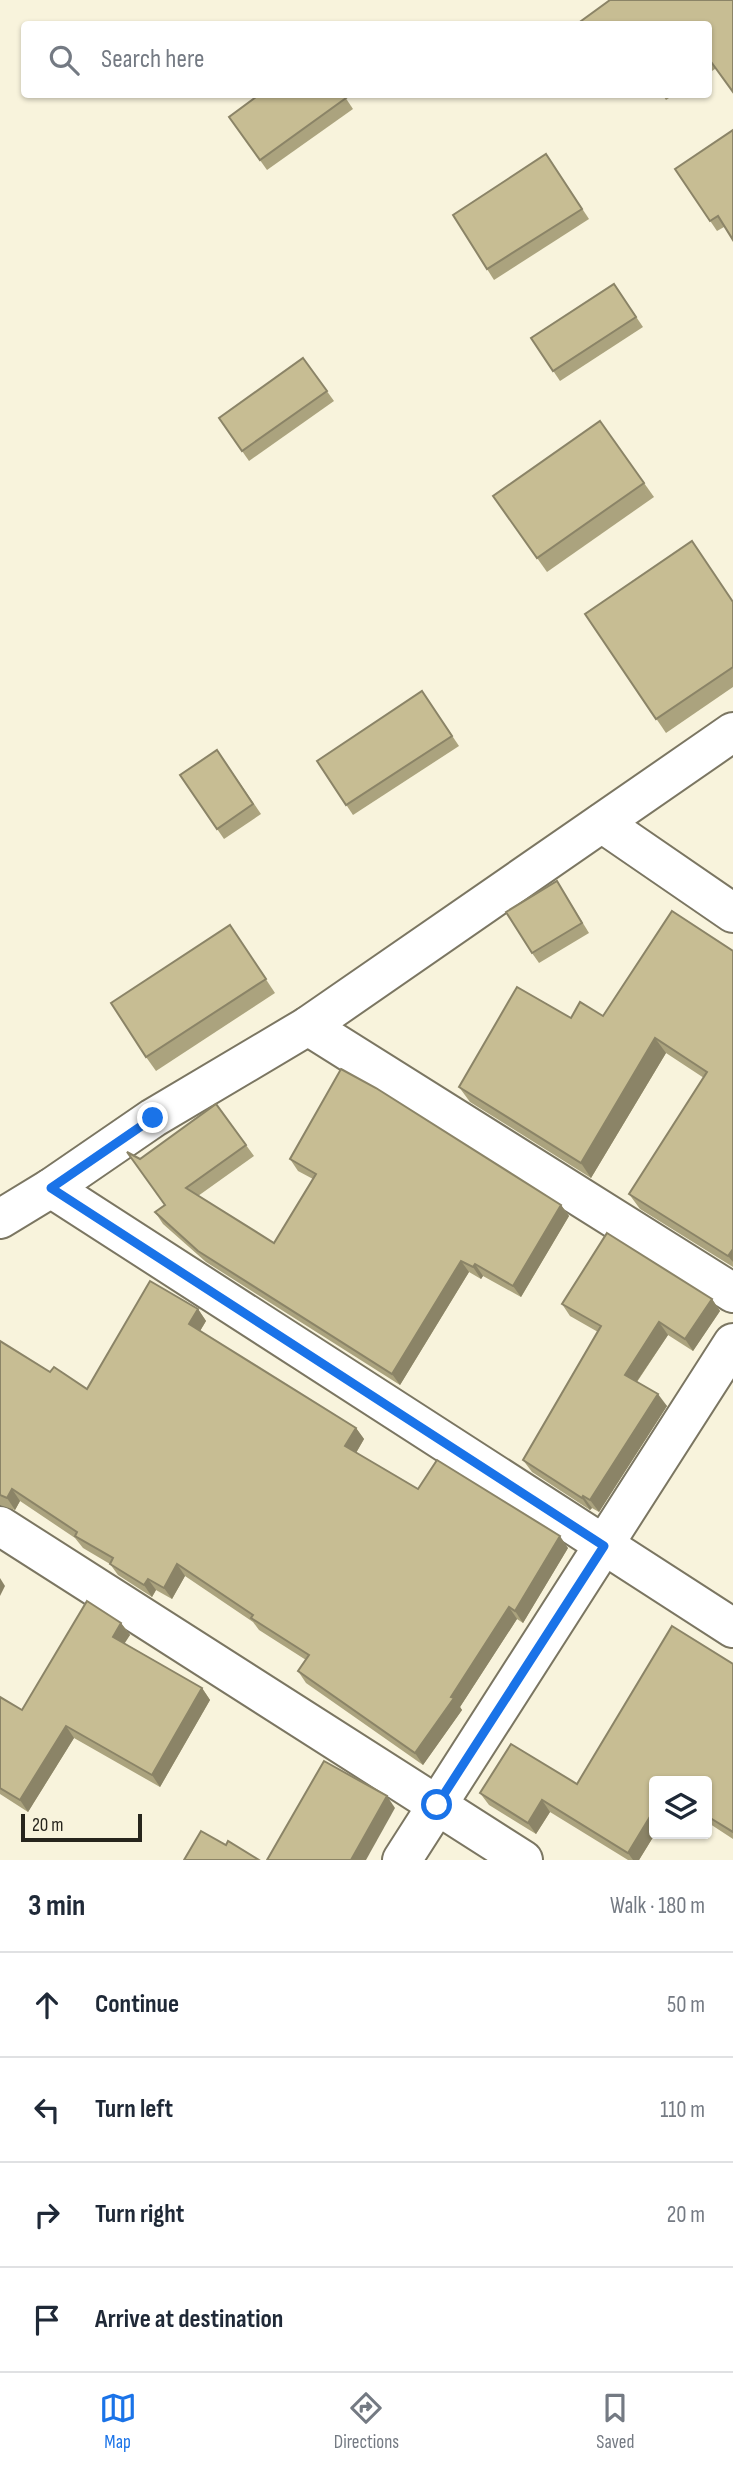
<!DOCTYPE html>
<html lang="en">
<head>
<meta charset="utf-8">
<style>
  :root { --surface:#fff; --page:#f6f6f7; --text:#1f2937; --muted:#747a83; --line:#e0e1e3; --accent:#1a73e8 }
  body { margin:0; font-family:"Sofia Sans Condensed",sans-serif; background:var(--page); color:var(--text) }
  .controls { position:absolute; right:21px; bottom:21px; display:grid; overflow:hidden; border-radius:7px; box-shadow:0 2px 5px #0004 }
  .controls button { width:63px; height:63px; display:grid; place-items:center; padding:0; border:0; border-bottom:2px solid var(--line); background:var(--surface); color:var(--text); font:35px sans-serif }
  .scale { position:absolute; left:21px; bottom:18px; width:121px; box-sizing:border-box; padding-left:7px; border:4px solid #27251d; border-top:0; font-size:19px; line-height:24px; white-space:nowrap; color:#27251d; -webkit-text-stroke:5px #f8f3dc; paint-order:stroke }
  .stop { position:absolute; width:21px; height:21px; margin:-16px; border:5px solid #1a73e8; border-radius:50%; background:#fff }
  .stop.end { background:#1a73e8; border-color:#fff; box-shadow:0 2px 7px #0008 }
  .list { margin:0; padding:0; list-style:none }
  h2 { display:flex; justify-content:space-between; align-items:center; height:91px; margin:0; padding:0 28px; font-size:30px }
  h2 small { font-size:23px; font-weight:400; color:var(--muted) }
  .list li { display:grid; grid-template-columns:46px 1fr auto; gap:21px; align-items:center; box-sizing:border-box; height:105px; padding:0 28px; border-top:2px solid var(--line) }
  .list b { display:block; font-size:26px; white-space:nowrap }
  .list em { font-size:23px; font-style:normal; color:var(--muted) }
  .icon { flex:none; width:38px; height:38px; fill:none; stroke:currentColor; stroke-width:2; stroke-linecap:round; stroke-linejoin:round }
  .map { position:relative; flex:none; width:733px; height:1860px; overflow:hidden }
  .search { position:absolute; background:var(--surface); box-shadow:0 2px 5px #0004; left:21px; right:21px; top:21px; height:77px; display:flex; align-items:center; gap:18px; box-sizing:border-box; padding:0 24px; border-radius:7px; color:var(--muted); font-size:26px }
  .sheet { height:511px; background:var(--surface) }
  nav { display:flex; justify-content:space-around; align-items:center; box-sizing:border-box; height:98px; border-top:2px solid var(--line); background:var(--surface); font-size:19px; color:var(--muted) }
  nav a { display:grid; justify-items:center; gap:4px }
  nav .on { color:var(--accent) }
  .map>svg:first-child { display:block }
</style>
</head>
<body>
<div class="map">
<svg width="733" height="1860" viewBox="0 0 733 1860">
  <rect width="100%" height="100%" fill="#f8f3dc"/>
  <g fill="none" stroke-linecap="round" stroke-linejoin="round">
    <g stroke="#7b7662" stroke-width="42">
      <g id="minor">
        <polyline points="602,823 733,913"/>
        <polyline points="308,1026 733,1293"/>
        <polyline points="51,1188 733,1628"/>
        <polyline points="0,1219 51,1188 153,1118 308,1026 733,732"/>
        <polyline points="0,1526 523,1860"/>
        <polyline points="402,1860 733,1343"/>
      </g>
    </g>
    <use href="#minor" stroke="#fff" stroke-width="38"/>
  </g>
  <g fill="#aba37e">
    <polygon points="733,0 715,69 709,73 709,24"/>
    <polygon points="343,94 353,109 267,170 229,117"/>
    <polygon points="662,94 675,94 666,100"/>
    <polygon points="733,130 724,227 717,231 675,169"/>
    <polygon points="546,154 589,219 494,280 487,269"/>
    <polygon points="614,284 643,327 560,381 531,338"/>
    <polygon points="303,358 334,401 249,461 219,418"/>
    <polygon points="600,421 654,497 547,572 493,496"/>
    <polygon points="733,601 733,687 666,733 585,614"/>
    <polygon points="422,691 459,746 353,815 317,761"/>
    <polygon points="217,750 261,814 224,839 180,775"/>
    <polygon points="557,881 589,933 539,963 532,953"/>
    <polygon points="230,925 275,993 156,1071 146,1057"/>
    <polygon points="733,951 733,1267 640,1209 629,1194 704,1078 666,1053 591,1178 470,1102 459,1087 571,1018 603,1016"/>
    <polygon points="216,1104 254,1156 198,1196 274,1243 313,1179 298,1171 290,1159 561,1205 569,1216 521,1297 483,1276 481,1279 469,1272 400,1385 206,1262 163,1224 155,1212 164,1205 140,1159"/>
    <polygon points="712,1299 720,1311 693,1351 668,1335 637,1382 667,1406 599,1512 592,1508 590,1510 532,1472 523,1460 598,1332 570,1316 562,1304"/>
    <polygon points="198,1309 206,1321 200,1331 356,1428 364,1439 356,1453 418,1489 568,1548 523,1623 517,1619 460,1707 462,1710 423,1765 306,1683 298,1671 306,1660 259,1630 253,1622 185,1576 172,1599 156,1590 152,1597 118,1575 110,1564 83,1548 75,1538 20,1501 15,1510 0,1505 0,1341 50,1372 87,1389"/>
    <polygon points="121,1623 130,1635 124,1643 202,1688 210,1700 160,1787 74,1738 28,1812 0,1794 0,1697 22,1710"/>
    <polygon points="733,1664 733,1839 707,1822 707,1781 654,1781 654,1834 655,1834 639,1860 628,1860 550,1812 536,1834 489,1805 480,1793 577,1784"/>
  </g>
  <g fill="#8b8467">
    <polygon points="655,1038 666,1053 591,1178 581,1163"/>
    <polygon points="561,1205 569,1216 521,1297 513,1286"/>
    <polygon points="733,1249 733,1262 728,1256"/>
    <polygon points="461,1261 469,1272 400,1385 392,1374"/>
    <polygon points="475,1264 483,1276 481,1279 473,1267"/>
    <polygon points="712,1299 720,1311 693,1351 685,1339"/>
    <polygon points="198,1309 206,1321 197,1336 189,1324"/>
    <polygon points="659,1322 668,1335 633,1387 625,1375"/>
    <polygon points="658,1394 667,1406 599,1512 590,1500"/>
    <polygon points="356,1428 364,1439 353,1458 345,1446"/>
    <polygon points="12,1489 20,1501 15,1510 7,1498"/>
    <polygon points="583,1496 592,1508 590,1510 582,1498"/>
    <polygon points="560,1536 568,1548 523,1623 515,1611"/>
    <polygon points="177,1564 185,1576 172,1599 164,1588"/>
    <polygon points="0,1578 5,1586 0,1596"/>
    <polygon points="148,1579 156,1590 152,1597 144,1585"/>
    <polygon points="509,1607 517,1619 460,1707 462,1710 423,1765 415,1753"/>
    <polygon points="121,1623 130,1635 121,1649 113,1637"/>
    <polygon points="202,1688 210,1700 160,1787 152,1775"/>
    <polygon points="66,1726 74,1738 28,1812 20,1800"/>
    <polygon points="387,1796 395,1808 366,1860 351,1860"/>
    <polygon points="542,1800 550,1812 536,1834 528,1823"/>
    <polygon points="654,1810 654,1834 655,1834 639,1860 633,1860 628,1853"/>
  </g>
  <g fill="#c7bd93" stroke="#8b8467" stroke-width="2">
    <polygon points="610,0 733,0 733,92 709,59 709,24 577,24"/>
    <polygon points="260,94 343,94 346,98 260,160 229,117"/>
    <polygon points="733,130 733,240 718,216 710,221 675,169"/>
    <polygon points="546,154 582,209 487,269 453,215"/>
    <polygon points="614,284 636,317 553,371 531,338"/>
    <polygon points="303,358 327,391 242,451 219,418"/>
    <polygon points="600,421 644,483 537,558 493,496"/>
    <polygon points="692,541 733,602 733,667 656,719 585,614"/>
    <polygon points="422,691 452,736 346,805 317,761"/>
    <polygon points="217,750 253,804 217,829 180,775"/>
    <polygon points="557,881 582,923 532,953 506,912"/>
    <polygon points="672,911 733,951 733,1249 728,1256 629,1194 707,1072 655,1038 581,1163 459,1087 517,987 571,1018 580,1002 603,1016"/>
    <polygon points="230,925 266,979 146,1057 111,1003"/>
    <polygon points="341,1069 376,1088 561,1205 513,1286 475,1264 473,1267 461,1261 392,1374 198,1251 155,1212 165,1205 127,1152 140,1159 216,1104 246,1145 186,1188 274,1243 316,1174 290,1159"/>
    <polygon points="607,1233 712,1299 685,1339 659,1322 625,1375 658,1394 590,1500 583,1496 582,1498 523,1460 601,1326 562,1304"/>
    <polygon points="150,1281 198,1309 189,1324 356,1428 345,1446 418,1489 437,1460 560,1536 515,1611 509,1607 451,1697 454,1698 415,1753 298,1671 309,1655 251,1618 253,1615 177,1564 164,1588 148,1579 144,1585 110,1564 113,1558 75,1536 77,1532 12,1489 7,1498 0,1495 0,1341 50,1372 54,1367 87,1389"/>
    <polygon points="87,1601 121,1623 113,1637 202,1688 152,1775 66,1726 20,1800 0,1788 0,1697 22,1710"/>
    <polygon points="672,1626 733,1664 733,1832 707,1816 707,1781 654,1781 654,1810 628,1853 542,1800 528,1823 480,1793 511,1744 577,1784"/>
    <polygon points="324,1761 387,1796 351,1860 267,1860"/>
    <polygon points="201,1831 226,1845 228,1841 259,1860 184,1860"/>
  </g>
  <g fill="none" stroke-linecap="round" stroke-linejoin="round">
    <polyline stroke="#1a73e8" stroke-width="9" points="153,1118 51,1188 604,1546 437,1805"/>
  </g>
</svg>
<div class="controls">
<button><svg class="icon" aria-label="layers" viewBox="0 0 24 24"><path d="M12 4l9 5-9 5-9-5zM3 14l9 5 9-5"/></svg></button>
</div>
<div class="scale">20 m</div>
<div class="stop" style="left:437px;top:1805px"></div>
<div class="stop end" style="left:153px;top:1118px"></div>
<div class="search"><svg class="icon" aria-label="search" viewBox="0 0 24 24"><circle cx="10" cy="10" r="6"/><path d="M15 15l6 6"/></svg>Search here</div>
</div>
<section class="sheet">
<h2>3 min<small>Walk · 180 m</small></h2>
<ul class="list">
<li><svg class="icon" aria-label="ahead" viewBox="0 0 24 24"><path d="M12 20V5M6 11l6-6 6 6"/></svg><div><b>Continue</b></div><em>50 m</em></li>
<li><svg class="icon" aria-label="left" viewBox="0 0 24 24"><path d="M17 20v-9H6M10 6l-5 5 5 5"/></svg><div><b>Turn left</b></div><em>110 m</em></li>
<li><svg class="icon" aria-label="right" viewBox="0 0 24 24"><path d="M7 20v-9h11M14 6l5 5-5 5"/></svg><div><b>Turn right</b></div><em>20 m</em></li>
<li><svg class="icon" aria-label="arrive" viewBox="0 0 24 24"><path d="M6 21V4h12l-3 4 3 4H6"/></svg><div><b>Arrive at destination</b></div></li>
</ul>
</section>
<nav>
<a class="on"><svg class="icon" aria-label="map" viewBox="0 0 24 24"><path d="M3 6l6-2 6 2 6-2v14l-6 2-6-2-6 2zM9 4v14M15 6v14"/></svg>Map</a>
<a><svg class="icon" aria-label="directions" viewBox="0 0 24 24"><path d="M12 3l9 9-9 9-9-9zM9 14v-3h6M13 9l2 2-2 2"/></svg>Directions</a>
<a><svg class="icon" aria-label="saved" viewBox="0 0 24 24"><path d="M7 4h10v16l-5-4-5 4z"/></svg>Saved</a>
</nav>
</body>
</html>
